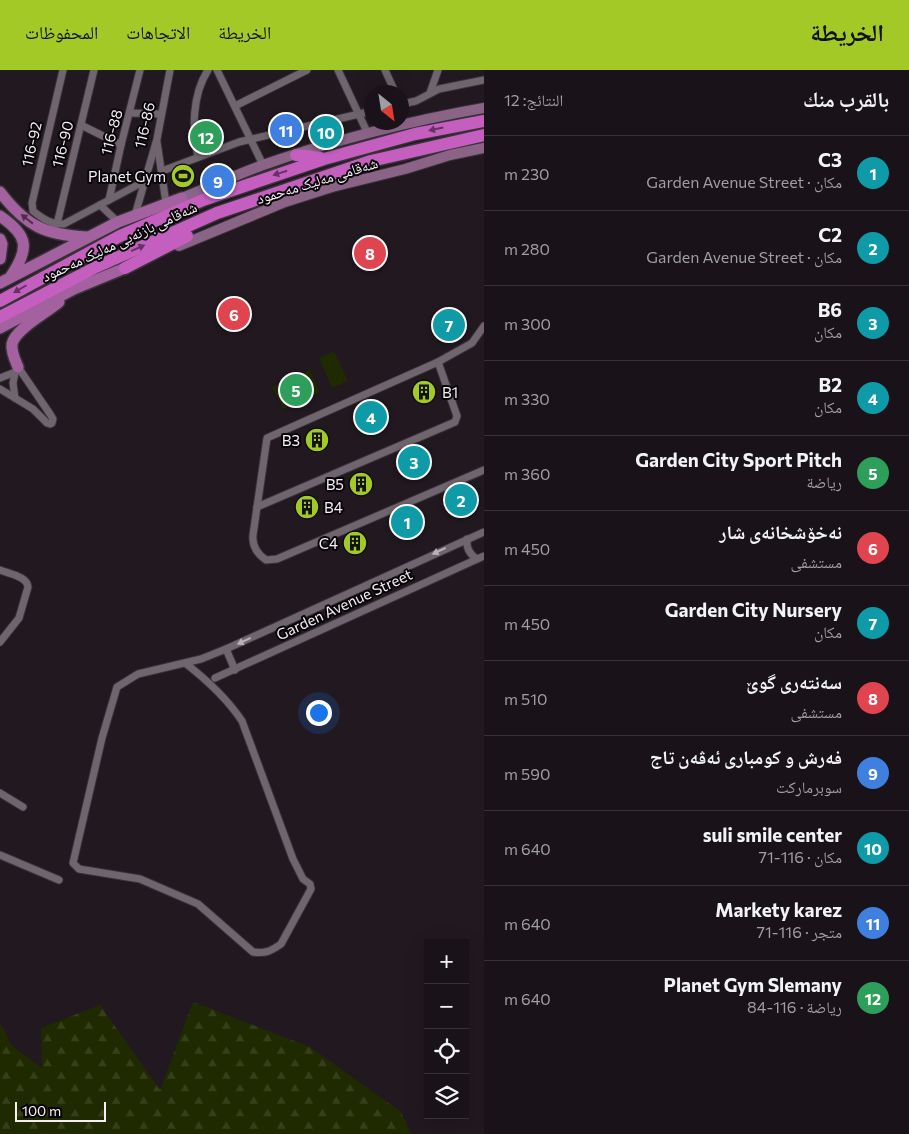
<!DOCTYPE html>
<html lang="ar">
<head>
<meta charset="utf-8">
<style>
  :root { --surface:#191218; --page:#262025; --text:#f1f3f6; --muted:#9f9ea2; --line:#373237; --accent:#a3c927 }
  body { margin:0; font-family:Commissioner,"Noto Naskh Arabic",sans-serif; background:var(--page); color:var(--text); direction:rtl }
  .controls { position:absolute; right:15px; bottom:15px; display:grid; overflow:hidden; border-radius:0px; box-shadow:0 5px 20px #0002 }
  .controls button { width:45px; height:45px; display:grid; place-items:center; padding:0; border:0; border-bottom:1px solid var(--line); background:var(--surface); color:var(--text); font:25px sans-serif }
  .compass { position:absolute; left:364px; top:15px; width:45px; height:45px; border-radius:50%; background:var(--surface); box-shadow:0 5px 20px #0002; rotate:150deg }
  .scale { position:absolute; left:15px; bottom:12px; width:91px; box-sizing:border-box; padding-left:5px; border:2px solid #f5eef4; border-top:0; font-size:14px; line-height:18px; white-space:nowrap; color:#f5eef4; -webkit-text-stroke:4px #080508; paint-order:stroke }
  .you { position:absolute; left:318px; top:642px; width:18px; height:18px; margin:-12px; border:4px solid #fff; border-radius:50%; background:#1a73e8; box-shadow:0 0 0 8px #1a73e833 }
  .badge { display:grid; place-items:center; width:32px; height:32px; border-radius:50%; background:var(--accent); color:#fff; font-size:16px; font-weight:700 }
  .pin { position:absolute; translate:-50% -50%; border:2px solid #fff; box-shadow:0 1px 5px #0006 }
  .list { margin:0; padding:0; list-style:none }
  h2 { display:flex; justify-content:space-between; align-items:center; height:65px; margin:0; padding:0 20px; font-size:21px }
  h2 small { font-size:16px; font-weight:400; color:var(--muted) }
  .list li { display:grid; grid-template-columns:32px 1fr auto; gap:15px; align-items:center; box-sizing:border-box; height:75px; padding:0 20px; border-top:1px solid var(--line) }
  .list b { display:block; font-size:19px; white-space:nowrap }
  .list p { margin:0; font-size:16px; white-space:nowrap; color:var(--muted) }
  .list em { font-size:16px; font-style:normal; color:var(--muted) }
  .icon { flex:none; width:28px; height:28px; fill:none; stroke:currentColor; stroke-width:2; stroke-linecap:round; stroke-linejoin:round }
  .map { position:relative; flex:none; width:484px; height:1064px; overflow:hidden; direction:ltr }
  header { display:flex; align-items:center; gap:30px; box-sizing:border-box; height:70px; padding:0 25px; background:var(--accent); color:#111 }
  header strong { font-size:24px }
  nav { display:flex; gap:28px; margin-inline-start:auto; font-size:18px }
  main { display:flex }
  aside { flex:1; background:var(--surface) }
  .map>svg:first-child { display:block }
</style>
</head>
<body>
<header>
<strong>الخريطة</strong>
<nav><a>الخريطة</a><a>الاتجاهات</a><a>المحفوظات</a></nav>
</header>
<main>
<aside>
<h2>بالقرب منك<small>النتائج: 12</small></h2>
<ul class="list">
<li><span class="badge" style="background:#0f9aa8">1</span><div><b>C3</b><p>مكان · Garden Avenue Street</p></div><em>230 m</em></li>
<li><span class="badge" style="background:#0f9aa8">2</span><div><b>C2</b><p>مكان · Garden Avenue Street</p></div><em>280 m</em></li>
<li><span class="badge" style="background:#0f9aa8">3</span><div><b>B6</b><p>مكان</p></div><em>300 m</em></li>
<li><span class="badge" style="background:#0f9aa8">4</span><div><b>B2</b><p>مكان</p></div><em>330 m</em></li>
<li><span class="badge" style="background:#2e9e5b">5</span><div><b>Garden City Sport Pitch</b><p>رياضة</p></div><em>360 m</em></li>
<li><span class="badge" style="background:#e0444e">6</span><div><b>نەخۆشخانەی شار</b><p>مستشفى</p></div><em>450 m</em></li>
<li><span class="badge" style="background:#0f9aa8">7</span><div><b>Garden City Nursery</b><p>مكان</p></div><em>450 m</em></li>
<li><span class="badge" style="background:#e0444e">8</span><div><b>سەنتەری گوێ</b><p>مستشفى</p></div><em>510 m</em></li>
<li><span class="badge" style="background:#3f7fe0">9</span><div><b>فەرش و کومباری ئەڤەن تاج</b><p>سوبرماركت</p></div><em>590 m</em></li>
<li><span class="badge" style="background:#0f9aa8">10</span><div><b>suli smile center</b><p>مكان · 116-71</p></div><em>640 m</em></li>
<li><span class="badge" style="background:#3f7fe0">11</span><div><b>Markety karez</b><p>متجر · 116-71</p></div><em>640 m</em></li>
<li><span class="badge" style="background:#2e9e5b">12</span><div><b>Planet Gym Slemany</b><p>رياضة · 116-84</p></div><em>640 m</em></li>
</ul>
</aside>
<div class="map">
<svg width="484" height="1064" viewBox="0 0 484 1064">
  <defs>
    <pattern id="forest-firs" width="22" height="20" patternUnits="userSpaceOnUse" patternTransform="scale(1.25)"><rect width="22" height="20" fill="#202a00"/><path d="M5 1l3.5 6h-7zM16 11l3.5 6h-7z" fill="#363f19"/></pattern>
  </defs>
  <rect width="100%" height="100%" fill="#211820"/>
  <polygon fill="url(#forest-firs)" points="193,932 310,977 401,1042 411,1064 0,1064 0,953 12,976 42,998 41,958 100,935 160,1020"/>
  <g fill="#202a00">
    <polygon points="334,281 348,311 332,318 319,288"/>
    <polygon points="310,300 320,322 283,339 272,317"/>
  </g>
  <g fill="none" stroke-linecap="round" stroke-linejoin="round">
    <g stroke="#393339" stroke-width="9">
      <g id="street">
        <path d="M63 0 32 133 33 141C43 149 52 155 64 154L143 112"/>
        <polyline points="217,0 263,95"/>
        <polyline points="338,0 368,64"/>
        <polyline points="385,0 395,22"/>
        <polyline points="430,23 438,0"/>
        <polyline points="402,34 416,31 439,19 484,10"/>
        <polyline points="235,36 307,0"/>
        <polyline points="130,43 161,44"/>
        <polyline points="81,55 121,75"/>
        <polyline points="157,72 166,133"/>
        <path d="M198 87C192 59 192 25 208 0"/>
        <polyline points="162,101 239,72 372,41"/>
        <polyline points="109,130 121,75 140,0"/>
        <polyline points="100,135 118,152"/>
        <polyline points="135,145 157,69 170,0"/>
        <polyline points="57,154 94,0"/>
        <path d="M484 256 472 273 438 292 267 368 253 465C252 476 257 484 266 490L277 489 484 400"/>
        <polyline points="15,303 13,313 15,328"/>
        <polyline points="0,308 18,301"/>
        <polyline points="0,319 33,339 47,353 50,354 52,353 53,349 50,344 18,297"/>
        <polyline points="257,437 455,352 457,346 438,292"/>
        <path d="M467 469C466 478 469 484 477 489"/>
        <path d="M0 500C9 504 27 506 28 517L19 548 0 572"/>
        <polyline points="226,579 235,600"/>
        <path d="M185 593C207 610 226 627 242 651L293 789 303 809 310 814 311 819 281 874C271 881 265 884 253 882L198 834 140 809 79 799 73 793 102 668 117 617 138 604 201 589 226 579 484 462"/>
        <polyline points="215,608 484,486"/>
        <polyline points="0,723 23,737"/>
        <polyline points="0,785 59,810"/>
      </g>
    </g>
    <g stroke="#393339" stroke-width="12">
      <g id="secondary">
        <path d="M182 128C209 117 236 105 263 95 335 70 410 51 484 38"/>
        <polyline points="179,176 285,132 332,117 405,99 450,85 484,78"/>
      </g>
    </g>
    <g stroke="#393339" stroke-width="14">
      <g id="primary">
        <path d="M0 122C26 156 45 165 87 167"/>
        <path d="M0 146C28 165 30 178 11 206"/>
        <polyline points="0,169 2,174 0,189"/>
        <polyline points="0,213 118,152 182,128"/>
        <polyline points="0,258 74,219 125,198"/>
        <path d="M18 297C15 290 11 282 12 274 15 259 48 242 59 232"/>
      </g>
    </g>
    <g stroke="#393339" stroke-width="15">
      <g id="highway">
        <polyline points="296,85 321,88"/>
        <polyline points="125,198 187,166"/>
        <polyline points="0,231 120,166 203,130 324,89 415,64 484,51"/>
        <polyline points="0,247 96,197 217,143 371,91 484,65"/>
      </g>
    </g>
    <use href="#street" stroke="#70656f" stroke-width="7"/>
    <use href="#secondary" stroke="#8a6387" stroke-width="10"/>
    <use href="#primary" stroke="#a3619f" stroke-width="11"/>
    <use href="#highway" stroke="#c55fbf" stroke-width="12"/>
  </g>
  <defs><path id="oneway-solid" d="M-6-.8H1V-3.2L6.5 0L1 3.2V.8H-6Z" transform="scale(1.25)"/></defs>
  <g fill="#663264">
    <use href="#oneway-solid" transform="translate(436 59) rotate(168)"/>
    <use href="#oneway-solid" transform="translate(280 103) rotate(162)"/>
    <use href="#oneway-solid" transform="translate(138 178) rotate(-24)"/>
    <use href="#oneway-solid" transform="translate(20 219) rotate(150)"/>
  </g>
  <use fill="#4e2e4c" href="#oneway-solid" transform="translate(27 149) rotate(-142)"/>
  <g fill="#b9b0b8">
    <use href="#oneway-solid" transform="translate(439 481) rotate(155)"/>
    <use href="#oneway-solid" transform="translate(244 571) rotate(155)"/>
  </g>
  <defs>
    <g id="stadium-disc" transform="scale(1.25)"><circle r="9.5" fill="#a3c927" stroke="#080508"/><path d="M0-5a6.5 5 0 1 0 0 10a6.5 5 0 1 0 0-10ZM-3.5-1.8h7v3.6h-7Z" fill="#111"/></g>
    <g id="building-disc" transform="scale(1.25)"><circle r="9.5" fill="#a3c927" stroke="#080508"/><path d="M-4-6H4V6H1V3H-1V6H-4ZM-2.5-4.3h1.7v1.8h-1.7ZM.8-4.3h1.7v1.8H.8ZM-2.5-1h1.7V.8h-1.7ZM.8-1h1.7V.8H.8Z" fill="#111"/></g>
  </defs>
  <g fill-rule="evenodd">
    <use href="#stadium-disc" x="183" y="106"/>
    <use href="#building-disc" x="424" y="322"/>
    <use href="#building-disc" x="317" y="370"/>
    <use href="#building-disc" x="361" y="414"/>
    <use href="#building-disc" x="307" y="437"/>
    <use href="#building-disc" x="355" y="473"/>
  </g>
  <g text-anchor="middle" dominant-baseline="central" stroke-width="4" stroke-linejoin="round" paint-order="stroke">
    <g font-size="15" fill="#f5eef4" stroke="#080508">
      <text transform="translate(144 55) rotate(-77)">116-86</text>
      <text transform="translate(111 62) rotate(-75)">116-88</text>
      <text transform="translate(31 74) rotate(-77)">116-92</text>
      <text transform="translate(62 74) rotate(-76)">116-90</text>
      <text transform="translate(317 110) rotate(-17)">شەقامی مەلیک مەحمود</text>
      <text transform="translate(119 171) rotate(-25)">شەقامی بازنەیی مەلیک مەحمود</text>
      <text transform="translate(344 534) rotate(-25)">Garden Avenue Street</text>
    </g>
    <g font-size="15" fill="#f5eef4" stroke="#080508" text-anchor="end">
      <text x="166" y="106">Planet Gym</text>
      <text x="442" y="322" text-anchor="start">B1</text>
      <text x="300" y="370">B3</text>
      <text x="344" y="414">B5</text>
      <text x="324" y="437" text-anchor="start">B4</text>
      <text x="338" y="473">C4</text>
    </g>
  </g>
</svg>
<div class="controls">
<button>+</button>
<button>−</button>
<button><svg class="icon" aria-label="locate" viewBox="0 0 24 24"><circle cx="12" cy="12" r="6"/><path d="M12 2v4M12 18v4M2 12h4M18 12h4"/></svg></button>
<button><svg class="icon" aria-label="layers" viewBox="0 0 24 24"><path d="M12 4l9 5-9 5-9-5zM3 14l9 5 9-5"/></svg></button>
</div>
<svg class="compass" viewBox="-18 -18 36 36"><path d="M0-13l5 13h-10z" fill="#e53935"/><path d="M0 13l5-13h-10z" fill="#9f9ea2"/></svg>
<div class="scale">100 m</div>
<div class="you"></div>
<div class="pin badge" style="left:407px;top:452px;background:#0f9aa8">1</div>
<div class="pin badge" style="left:461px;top:430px;background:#0f9aa8">2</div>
<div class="pin badge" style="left:414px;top:392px;background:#0f9aa8">3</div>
<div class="pin badge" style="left:371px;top:347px;background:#0f9aa8">4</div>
<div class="pin badge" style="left:296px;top:320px;background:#2e9e5b">5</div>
<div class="pin badge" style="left:234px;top:244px;background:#e0444e">6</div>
<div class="pin badge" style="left:449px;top:255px;background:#0f9aa8">7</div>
<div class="pin badge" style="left:370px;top:183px;background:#e0444e">8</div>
<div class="pin badge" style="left:218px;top:111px;background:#3f7fe0">9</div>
<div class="pin badge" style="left:326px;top:62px;background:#0f9aa8">10</div>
<div class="pin badge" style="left:286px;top:60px;background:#3f7fe0">11</div>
<div class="pin badge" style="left:206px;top:67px;background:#2e9e5b">12</div>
</div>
</main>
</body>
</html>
